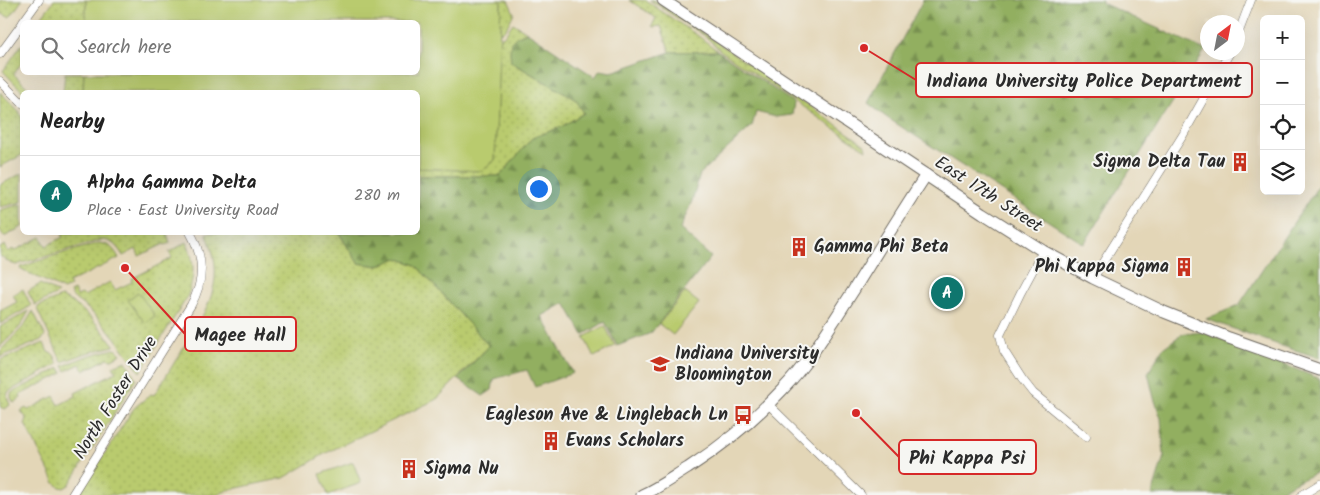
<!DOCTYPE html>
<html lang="en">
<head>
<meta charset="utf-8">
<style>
  :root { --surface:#fff; --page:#f2f2f2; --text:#222; --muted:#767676; --line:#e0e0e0; --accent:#0f766e }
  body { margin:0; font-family:Kalam,sans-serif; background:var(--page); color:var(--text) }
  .controls { position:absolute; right:15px; top:15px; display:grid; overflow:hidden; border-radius:8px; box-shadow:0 5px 20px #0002 }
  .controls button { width:45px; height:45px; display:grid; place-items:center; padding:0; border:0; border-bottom:1px solid var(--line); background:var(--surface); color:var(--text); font:25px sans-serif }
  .compass { position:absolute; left:1200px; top:15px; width:45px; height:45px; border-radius:50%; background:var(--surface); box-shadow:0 5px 20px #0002; rotate:32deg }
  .you { position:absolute; left:538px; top:188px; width:18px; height:18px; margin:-12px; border:4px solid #fff; border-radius:50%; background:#1a73e8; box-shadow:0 0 0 8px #1a73e833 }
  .badge { display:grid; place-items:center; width:32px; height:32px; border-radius:50%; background:var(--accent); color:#fff; font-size:16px; font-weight:700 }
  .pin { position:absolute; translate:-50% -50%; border:2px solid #fff; box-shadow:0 1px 5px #0006 }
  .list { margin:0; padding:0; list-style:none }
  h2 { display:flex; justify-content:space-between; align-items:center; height:65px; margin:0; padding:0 20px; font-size:21px }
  h2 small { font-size:16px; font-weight:400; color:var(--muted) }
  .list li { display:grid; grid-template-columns:32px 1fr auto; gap:15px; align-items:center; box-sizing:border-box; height:80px; padding:0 20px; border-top:1px solid var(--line) }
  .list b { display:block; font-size:19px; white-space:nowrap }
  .list p { margin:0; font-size:16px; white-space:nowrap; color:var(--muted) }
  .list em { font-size:16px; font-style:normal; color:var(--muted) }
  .icon { flex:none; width:28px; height:28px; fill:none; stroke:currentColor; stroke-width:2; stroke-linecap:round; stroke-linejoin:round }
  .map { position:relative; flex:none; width:1320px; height:495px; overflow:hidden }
  .search { position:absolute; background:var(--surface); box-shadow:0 5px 20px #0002; left:20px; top:20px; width:400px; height:55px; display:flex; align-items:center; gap:12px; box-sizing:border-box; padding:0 18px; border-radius:8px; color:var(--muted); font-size:19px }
  .panel { position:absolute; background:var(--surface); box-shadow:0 5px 20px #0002; left:20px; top:90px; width:400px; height:145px; border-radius:8px }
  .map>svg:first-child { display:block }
</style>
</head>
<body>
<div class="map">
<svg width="1320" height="495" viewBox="0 0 1320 495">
  <defs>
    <pattern id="grass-dots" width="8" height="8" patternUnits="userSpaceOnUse" patternTransform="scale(1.25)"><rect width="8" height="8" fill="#b9cb6e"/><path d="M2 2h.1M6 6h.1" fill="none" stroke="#9fae5f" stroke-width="1.8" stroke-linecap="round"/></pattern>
    <pattern id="forest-firs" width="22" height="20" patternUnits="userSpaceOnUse" patternTransform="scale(1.25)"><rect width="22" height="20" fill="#92af61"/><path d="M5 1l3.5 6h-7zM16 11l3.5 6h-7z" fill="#778f50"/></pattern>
  </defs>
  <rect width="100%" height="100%" fill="#f6f6f2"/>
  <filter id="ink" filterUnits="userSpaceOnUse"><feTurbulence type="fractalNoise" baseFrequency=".02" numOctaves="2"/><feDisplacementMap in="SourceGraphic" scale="10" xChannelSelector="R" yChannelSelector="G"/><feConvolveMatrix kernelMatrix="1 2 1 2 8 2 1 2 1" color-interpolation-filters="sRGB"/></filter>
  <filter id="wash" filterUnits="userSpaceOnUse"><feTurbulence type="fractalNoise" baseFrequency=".0096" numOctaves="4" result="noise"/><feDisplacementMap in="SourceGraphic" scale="20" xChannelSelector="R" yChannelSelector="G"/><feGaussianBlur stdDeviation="1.12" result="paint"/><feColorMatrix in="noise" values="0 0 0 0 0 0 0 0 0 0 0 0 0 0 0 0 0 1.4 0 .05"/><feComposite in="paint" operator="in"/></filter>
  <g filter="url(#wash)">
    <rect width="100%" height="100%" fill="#f0e3c9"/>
    <path fill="#e3d6b7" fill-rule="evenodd" d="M0 0H1320V495H0ZM1264 19H1301V191H1264ZM22 22H418V72H22ZM1208 22H1238V52H1208ZM22 92H418V232H22Z"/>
    <g fill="url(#grass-dots)" stroke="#727b4c">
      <polygon points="0,0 22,0 12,15 9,17 0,13"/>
      <polygon points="54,0 86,0 86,22 38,22"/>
      <path d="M501 0H508L514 13C510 20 507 30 500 33Z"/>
      <polygon points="629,0 645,0 697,35 718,51 670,52 661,26 654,27 652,26 656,18"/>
      <path d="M650 0H654C725 47 795 95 865 145L866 150 721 51 705 36Z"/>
      <polygon points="513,23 527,32 516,37 511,62 576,100 585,112 561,127 532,138 500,176 418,176 418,168 482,171 495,160 499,38 504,36"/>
      <polygon points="22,44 22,62 14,74 32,92 23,92 3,71"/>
      <polygon points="65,73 84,73 83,92 63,92"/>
      <polygon points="0,92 15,107 22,116 22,155 0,167"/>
      <polygon points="22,173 22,202 0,207 0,185"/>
      <polygon points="22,204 22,227 6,236 3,236 0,231 0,210"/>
      <path d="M65 233H167L170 243 165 245 164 244 139 256 136 249 123 256C117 246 112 240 101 240L16 265 10 263 0 256V248L5 245 8 252 13 249 14 251 41 237 46 246 63 237 62 234Z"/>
      <path d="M206 233H339L358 263 378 266 397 258 416 265 489 346 437 399 326 453 284 478 228 490 217 495H78L134 408 151 394 154 395C165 378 176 360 186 343 211 304 226 278 206 233Z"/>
      <path d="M187 242C195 262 195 280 186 299L140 372C124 350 108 326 87 308 81 303 72 299 70 292L74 290 77 296 82 294 84 296 110 282 115 290 132 282 131 279 172 258 169 252Z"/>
      <path d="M99 243C110 244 114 249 119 258L68 283 70 286 64 290 20 269 21 267 53 256Z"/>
      <polygon points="40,284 57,292 57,294 35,305 28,292 29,291"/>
      <polygon points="23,289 31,306 0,324 0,311 17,302 13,295"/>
      <path d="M61 297C81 304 101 328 114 345V346L87 353 62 362 37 309 39 306Z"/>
      <polygon points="29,311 20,327 0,347 0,327"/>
      <polygon points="33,311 45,335 42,340 0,357 0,351 24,326"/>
      <polygon points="44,343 48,352 54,355 58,364 8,392 7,397 10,405 5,409 0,407 0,360"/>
      <polygon points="114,349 117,350 121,354 110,360 108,358 84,371 80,364 66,371 63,366 87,356"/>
      <polygon points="126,361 136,379 69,485 64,488 60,487 55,483 25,424 27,419 21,411 26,408 28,410 54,396 59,405 76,396 75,393 116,372 113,366"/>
      <polygon points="60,368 63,373 20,395 21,398 14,403 11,398 11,393"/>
    </g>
    <g fill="url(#forest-firs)" stroke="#5e6d46">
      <polygon points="923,0 1102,0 1102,3 1205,50 1084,244 886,117 868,103"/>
      <polygon points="527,32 595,77 600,70 611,72 615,71 670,52 718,51 794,103 792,115 776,117 756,112 752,126 700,174 692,201 680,229 711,257 651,333 617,346 605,322 583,335 565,303 542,316 573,373 535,387 527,370 494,379 492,390 483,396 458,379 489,346 416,265 397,258 378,266 358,263 339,233 418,232 418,176 500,176 532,138 561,127 584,113 576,100 511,62 510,52 511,42 516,37"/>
      <polygon points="1320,183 1320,358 1282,346 1206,319 1239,305"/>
      <polygon points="1203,332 1320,379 1320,471 1294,483 1273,495 1152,495 1164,456 1161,418 1154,398 1148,373 1163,348 1182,334"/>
    </g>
    <g fill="#b9cb6e" stroke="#727b4c">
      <polygon points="86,0 501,0 495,160 482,171 418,168 418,92 83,92 84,73 418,72 418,22 86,22"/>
      <polygon points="138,292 155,316 145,323 128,300"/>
      <polygon points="685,292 699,303 673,335 659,324"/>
      <polygon points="605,326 615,346 594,357 584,337"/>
      <polygon points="353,462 361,483 328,495 320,474"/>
    </g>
  </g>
  <g filter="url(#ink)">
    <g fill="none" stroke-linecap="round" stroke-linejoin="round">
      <g stroke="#706b62" stroke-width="9">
        <g id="street">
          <polyline points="23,22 39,0"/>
          <polyline points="1238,34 1251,0"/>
          <polyline points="0,54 22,24"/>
          <polyline points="0,81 22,103"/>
          <polyline points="1043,251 1021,292 1000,335 1004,351 1022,379 1033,393 1086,437"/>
          <polyline points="1093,278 1183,135 1230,52"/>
          <polyline points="768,404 861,495"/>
          <path d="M72 495 191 305C205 280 204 257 190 232"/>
          <polyline points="1302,495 1320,484"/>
        </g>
      </g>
      <g stroke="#706b62" stroke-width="13">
        <g id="secondary">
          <polyline points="663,0 983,213 1043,251 1093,278 1164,312 1229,338 1320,370"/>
          <path d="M642 495C658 488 673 477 688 468 722 446 754 420 782 390 810 361 831 325 853 291 877 252 901 213 926 175"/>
        </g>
      </g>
      <use href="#street" stroke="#fff" stroke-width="8"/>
      <use href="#secondary" stroke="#fff" stroke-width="11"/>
    </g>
  </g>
  <defs>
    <g id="building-bare" transform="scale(1.5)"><path d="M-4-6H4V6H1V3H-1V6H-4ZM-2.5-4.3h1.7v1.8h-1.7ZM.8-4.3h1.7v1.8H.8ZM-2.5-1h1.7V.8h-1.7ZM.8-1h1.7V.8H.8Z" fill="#c8321e" stroke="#f6f6f2" stroke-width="2.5" paint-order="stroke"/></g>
    <g id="university-bare" transform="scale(1.5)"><path d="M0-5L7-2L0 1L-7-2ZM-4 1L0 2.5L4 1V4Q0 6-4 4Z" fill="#c8321e" stroke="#f6f6f2" stroke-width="2.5" paint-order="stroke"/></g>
    <g id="bus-bare" transform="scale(1.5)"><path d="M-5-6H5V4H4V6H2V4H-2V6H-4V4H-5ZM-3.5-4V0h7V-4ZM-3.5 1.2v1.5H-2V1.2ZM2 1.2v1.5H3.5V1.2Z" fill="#c8321e" stroke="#f6f6f2" stroke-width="2.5" paint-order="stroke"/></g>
  </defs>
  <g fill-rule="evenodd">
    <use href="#building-bare" x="1240" y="162"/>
    <use href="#building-bare" x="799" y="247"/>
    <use href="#building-bare" x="1184" y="267"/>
    <use href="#university-bare" x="660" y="364"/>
    <use href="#bus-bare" x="743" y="415"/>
    <use href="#building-bare" x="551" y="441"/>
    <use href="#building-bare" x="409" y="469"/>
  </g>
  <g text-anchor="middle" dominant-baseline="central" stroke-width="4" stroke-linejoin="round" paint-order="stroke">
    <g font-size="18" font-weight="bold" fill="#2b2b2b" stroke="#f6f6f2" text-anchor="start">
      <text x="1225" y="162" text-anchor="end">Sigma Delta Tau</text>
      <text x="814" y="247">Gamma Phi Beta</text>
      <text x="1169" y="267" text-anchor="end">Phi Kappa Sigma</text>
      <text x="675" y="354">Indiana University<tspan x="675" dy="21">Bloomington</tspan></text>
      <text x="728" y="415" text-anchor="end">Eagleson Ave &amp; Linglebach Ln</text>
      <text x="566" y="441">Evans Scholars</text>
      <text x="424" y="469">Sigma Nu</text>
    </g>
    <g font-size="18" fill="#2b2b2b" stroke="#f6f6f2">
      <text transform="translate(988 195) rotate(33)">East 17th Street</text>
      <text transform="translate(116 398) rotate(-58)">North Foster Drive</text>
    </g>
  </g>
  <path fill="none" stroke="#d62828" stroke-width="2" d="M864 48L916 80M125 268L185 334M856 413L899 457"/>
  <g fill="#d62828" stroke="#f6f6f2" stroke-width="2">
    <circle cx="864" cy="48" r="5"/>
    <circle cx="125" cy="268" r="5"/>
    <circle cx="856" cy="413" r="5"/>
  </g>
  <g fill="#f6f6f2" stroke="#d62828" stroke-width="2">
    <rect x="916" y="63" width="336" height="34" rx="5"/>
    <rect x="185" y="317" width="111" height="34" rx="5"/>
    <rect x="899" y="440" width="137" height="34" rx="5"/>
  </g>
  <g font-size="19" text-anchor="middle" font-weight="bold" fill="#2b2b2b">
    <text x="1084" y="87">Indiana University Police Department</text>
    <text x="240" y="341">Magee Hall</text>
    <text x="967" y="464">Phi Kappa Psi</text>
  </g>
</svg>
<div class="controls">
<button>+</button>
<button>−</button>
<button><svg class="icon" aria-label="locate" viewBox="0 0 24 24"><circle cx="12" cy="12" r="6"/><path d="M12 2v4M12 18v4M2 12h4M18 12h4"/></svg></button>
<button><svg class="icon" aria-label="layers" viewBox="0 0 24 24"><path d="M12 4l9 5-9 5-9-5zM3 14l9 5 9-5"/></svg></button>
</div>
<svg class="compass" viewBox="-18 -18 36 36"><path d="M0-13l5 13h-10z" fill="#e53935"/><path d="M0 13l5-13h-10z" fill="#767676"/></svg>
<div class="you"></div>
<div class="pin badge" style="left:947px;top:293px">A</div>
<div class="search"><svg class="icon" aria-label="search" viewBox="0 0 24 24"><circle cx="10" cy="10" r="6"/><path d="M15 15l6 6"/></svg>Search here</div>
<section class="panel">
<h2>Nearby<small></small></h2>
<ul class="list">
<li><span class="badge">A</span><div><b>Alpha Gamma Delta</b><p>Place · East University Road</p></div><em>280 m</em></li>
</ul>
</section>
</div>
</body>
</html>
